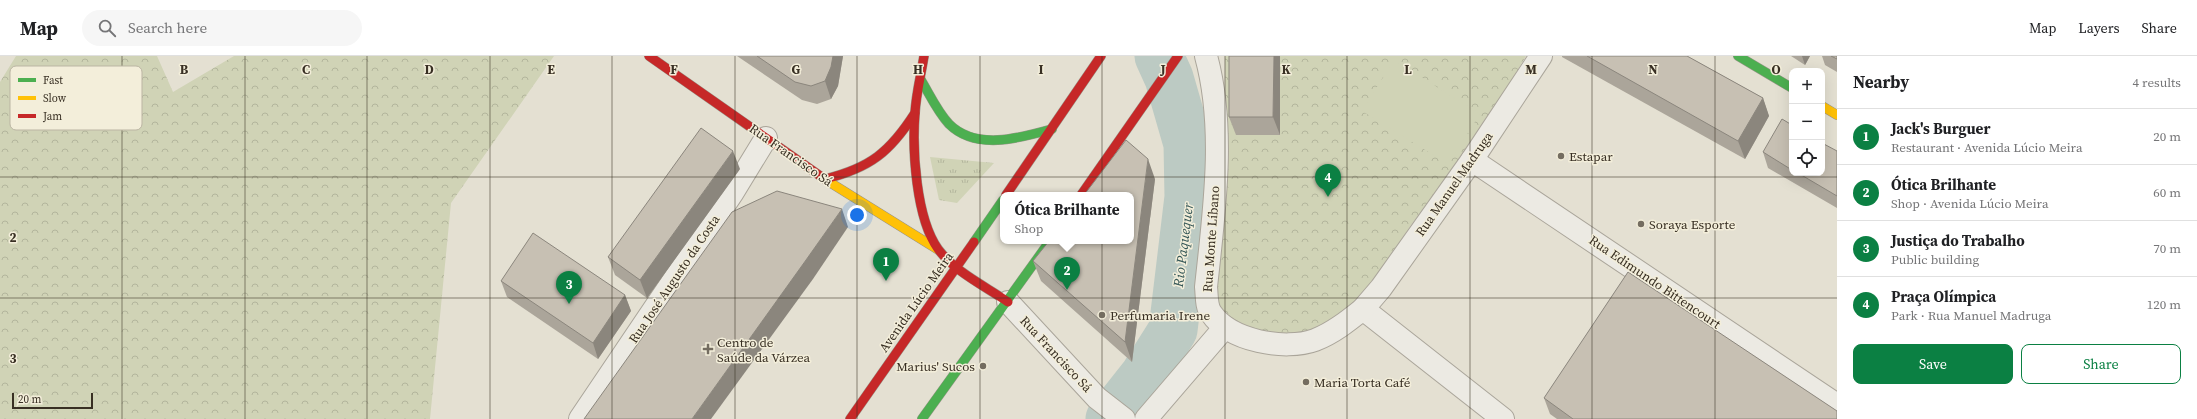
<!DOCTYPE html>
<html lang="en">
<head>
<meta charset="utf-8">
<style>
  :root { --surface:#fff; --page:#f6f6f6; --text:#202124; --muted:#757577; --line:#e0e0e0; --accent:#0b8043 }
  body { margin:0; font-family:"Source Serif 4",serif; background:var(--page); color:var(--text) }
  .controls { position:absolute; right:12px; top:12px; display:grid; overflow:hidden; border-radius:8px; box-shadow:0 4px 16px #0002 }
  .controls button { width:36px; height:36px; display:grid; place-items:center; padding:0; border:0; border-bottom:1px solid var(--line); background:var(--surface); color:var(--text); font:20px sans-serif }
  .scale { position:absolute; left:12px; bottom:10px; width:81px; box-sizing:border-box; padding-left:4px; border:2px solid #382f23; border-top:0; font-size:11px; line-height:14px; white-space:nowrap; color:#382f23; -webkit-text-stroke:3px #f3eeda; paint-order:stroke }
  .you { position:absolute; left:857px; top:159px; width:14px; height:14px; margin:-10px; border:3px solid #fff; border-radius:50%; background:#1a73e8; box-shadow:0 0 0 6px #1a73e833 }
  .badge { display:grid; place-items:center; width:26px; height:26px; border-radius:50%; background:var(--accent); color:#fff; font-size:13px; font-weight:700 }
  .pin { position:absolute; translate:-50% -33px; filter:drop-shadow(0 1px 2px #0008) }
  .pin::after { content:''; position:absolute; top:21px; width:14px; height:12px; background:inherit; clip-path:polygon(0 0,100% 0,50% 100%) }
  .popup { position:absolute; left:1000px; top:136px; width:134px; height:52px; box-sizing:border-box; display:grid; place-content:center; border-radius:8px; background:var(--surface); filter:drop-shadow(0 1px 3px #0005); font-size:13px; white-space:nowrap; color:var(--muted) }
  .popup b { font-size:15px; color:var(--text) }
  .popup::after { content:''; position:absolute; left:50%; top:100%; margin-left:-8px; border:8px solid transparent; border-top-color:var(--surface) }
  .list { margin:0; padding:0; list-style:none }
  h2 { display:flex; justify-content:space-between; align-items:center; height:52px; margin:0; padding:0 16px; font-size:17px }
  h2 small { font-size:13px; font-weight:400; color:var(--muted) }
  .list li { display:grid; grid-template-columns:26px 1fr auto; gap:12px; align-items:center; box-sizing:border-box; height:56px; padding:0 16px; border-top:1px solid var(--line) }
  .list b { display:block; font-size:15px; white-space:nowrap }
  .list p { margin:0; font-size:13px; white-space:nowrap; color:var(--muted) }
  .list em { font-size:13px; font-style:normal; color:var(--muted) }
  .actions { display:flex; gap:8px; padding:12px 16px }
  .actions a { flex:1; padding:9px 0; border:1px solid var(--accent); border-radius:8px; text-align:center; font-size:14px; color:var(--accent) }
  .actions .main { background:var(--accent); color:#fff }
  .icon { flex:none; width:22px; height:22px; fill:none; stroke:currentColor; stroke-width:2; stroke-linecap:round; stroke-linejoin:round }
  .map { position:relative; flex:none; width:1837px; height:363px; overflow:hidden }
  header { display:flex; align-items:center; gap:24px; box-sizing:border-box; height:56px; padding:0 20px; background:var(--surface); border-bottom:1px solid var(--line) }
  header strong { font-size:19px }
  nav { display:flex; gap:22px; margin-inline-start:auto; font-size:14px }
  .search { width:280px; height:36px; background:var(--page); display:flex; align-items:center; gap:10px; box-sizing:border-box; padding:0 14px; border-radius:22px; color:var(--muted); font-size:15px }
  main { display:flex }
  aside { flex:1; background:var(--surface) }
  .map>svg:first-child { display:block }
</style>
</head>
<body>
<header>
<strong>Map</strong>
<div class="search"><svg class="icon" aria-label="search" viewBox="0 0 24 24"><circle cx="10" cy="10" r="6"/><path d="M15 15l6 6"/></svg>Search here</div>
<nav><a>Map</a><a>Layers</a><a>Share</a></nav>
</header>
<main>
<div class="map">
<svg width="1837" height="363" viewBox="0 0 1837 363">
  <defs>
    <pattern id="grass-tufts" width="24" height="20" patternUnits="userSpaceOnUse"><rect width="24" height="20" fill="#d0d3b6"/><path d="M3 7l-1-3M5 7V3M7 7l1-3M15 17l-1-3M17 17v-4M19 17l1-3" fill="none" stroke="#b3b59c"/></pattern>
    <pattern id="forest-crowns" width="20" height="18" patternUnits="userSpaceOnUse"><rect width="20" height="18" fill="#d0d3b6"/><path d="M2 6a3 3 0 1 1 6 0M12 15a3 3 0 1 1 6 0" fill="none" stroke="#b3b59c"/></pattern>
  </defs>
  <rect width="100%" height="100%" fill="#e4e0d2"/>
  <polygon fill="url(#grass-tufts)" points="930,101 994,107 957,147 939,144"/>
  <g fill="url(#forest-crowns)">
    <polygon points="16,0 157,0 173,36 234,0 554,0 451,147 430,363 0,363 0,26"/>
    <polygon points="1225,0 1526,0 1469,95 1411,169 1358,250 1295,283 1259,281 1228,264 1209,235 1226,113"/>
  </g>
  <polygon fill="#d0d3b6" points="1394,4 1480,58 1448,108 1362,55"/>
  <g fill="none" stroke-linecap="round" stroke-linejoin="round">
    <polyline stroke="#bccac3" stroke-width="49" points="1110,363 1144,320 1173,274 1189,141 1188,88 1169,22 1159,0"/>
    <g stroke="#aaa59a" stroke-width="24">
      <g id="street">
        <path d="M1206 0C1226 73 1214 156 1206 231 1207 239 1206 250 1211 257 1230 285 1285 295 1315 284 1333 277 1348 265 1363 253L1503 363"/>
        <polyline points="1472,104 1837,349"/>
        <polyline points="1008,246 1097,342 1124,363"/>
        <polyline points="1363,253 1381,232 1472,104 1541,0"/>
        <polyline points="580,363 733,136 766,82"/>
        <polyline points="1146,363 1225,271"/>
      </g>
    </g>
    <g stroke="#99958a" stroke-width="10">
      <g id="fast">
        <polyline points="1738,0 1792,32"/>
        <path d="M921 24C930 39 937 55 949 68 976 95 1020 82 1052 73"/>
        <polyline points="974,186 1003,144"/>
        <polyline points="922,363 1050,185"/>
      </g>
    </g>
    <g stroke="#99958a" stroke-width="10">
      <g id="slow">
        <polyline points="1822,50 1837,59"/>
        <polyline points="826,124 937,193"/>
      </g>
    </g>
    <g stroke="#99958a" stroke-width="10">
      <g id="jam">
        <polyline points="649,0 826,124"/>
        <path d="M924 0C921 19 916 38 915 57 912 94 916 162 938 193 955 216 985 230 1008 246"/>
        <path d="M825 123C870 112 890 96 915 57"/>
        <polyline points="1006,139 1101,0"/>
        <polyline points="1081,139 1178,0"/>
        <polyline points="850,363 974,186"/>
      </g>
    </g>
    <use href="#street" stroke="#eceae3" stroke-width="22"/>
    <use href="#fast" stroke="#4caf50" stroke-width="9"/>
    <use href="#slow" stroke="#ffc107" stroke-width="9"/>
    <use href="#jam" stroke="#c62828" stroke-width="9"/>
  </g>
  <g fill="#aba59a">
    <polygon points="737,0 843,0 838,30 831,43 817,48 802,44"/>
    <polygon points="1229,0 1280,0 1280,79 1236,79 1229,61"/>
    <polygon points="1562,0 1687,0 1763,42 1769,60 1745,103 1562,1"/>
    <polygon points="1791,0 1810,0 1805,9"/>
    <polygon points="1822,0 1837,0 1837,16 1825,9"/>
    <polygon points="1792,69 1792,117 1822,117 1837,95 1837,152 1768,112 1763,96"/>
    <polygon points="740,113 647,242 615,219 608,201"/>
    <polygon points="1155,123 1132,306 1041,225 1033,205"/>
    <polygon points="501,225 625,239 631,255 598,303 507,241"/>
    <polygon points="1544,342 1837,363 1557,363 1550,358"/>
  </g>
  <g fill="#8b867d">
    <polygon points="833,0 843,0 838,30 831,43 825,25"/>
    <polygon points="1274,0 1280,0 1280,79 1273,61"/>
    <polygon points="1802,0 1810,0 1805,9"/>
    <polygon points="1763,42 1769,60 1745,103 1738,85"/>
    <polygon points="733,95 740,113 647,242 640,224"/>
    <polygon points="1148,103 1155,123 1132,306 1125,286"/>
    <polygon points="842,153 848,171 813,223 711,363 692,363"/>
    <polygon points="625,239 631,255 598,303 593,287"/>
  </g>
  <g fill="#c7c0b3" stroke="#8b867d">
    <polygon points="757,0 833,0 831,11 825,25 811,30 795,26"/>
    <polygon points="1229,0 1274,0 1273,61 1229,61"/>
    <polygon points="1587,0 1687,0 1763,42 1738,85"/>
    <polygon points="1831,0 1837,0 1837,3"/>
    <polygon points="1782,63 1792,69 1792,114 1763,96"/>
    <polygon points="701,72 733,95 640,224 608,201"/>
    <polygon points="1126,84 1148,103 1125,286 1033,205 1049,185 1131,185 1131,139 1084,139"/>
    <polygon points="1822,87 1837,95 1837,140 1798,117 1822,117"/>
    <polygon points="777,135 842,153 806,204 692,363 584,363 732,156"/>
    <polygon points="533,177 625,239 593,287 501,225"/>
    <polygon points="1628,216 1837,355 1837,363 1573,363 1544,342"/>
  </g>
  <path fill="none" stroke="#382f23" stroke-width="1" stroke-opacity="0.55" d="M122 0V363M245 0V363M367 0V363M490 0V363M612 0V363M735 0V363M857 0V363M980 0V363M1102 0V363M1225 0V363M1347 0V363M1470 0V363M1592 0V363M1715 0V363M0 121H1837M0 242H1837"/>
  <g fill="#746d60" stroke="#f3eeda" stroke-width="1.5">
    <circle cx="1561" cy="100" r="4"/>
    <circle cx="1641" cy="168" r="4"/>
    <circle cx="1102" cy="259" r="4"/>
    <path d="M706 287h4v4h4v4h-4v4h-4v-4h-4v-4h4z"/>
    <circle cx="983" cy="310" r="4"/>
    <circle cx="1306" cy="326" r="4"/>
  </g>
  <g text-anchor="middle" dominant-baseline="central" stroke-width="3" stroke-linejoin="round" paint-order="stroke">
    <g font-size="13" fill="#382f23" stroke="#f3eeda">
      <text transform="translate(791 99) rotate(35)">Rua Francisco Sá</text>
      <text transform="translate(1454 128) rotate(-55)">Rua Manuel Madruga</text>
      <text transform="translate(1211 183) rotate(-86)">Rua Monte Líbano</text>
      <text transform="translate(674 223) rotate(-56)">Rua José Augusto da Costa</text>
      <text transform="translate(1655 226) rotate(34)">Rua Edimundo Bittencourt</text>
      <text transform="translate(916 246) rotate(-55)">Avenida Lúcio Meira</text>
      <text transform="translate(1056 298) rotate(47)">Rua Francisco Sá</text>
    </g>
    <g font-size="13" fill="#382f23" stroke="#f3eeda" text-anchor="start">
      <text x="1569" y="100">Estapar</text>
      <text x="1649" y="168">Soraya Esporte</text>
      <text x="1110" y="259">Perfumaria Irene</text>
      <text x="717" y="286">Centro de<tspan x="717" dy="15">Saúde da Várzea</tspan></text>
      <text x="975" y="310" text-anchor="end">Marius' Sucos</text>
      <text x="1314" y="326">Maria Torta Café</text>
    </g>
    <g font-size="14" font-style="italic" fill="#345656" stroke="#f3eeda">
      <text transform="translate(1183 189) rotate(-83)">Rio Paquequer</text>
    </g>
  </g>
  <rect x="10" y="10" width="132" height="64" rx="6" fill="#f3eeda" stroke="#bbb5a3" stroke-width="1"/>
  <rect x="18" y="22" width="18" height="4" fill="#4caf50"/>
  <rect x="18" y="40" width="18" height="4" fill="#ffc107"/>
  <rect x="18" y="58" width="18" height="4" fill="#c62828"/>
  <g font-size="11" fill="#382f23">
    <text x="43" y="28">Fast</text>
    <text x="43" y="46">Slow</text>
    <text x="43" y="64">Jam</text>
  </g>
  <g font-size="13" text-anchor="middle" font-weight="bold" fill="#382f23" stroke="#f3eeda" stroke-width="3" stroke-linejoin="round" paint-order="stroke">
    <text x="184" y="18">B</text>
    <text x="306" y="18">C</text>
    <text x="429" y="18">D</text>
    <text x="551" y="18">E</text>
    <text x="674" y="18">F</text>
    <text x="796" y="18">G</text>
    <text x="918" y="18">H</text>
    <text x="1041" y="18">I</text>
    <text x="1163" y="18">J</text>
    <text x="1286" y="18">K</text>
    <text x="1408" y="18">L</text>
    <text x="1531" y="18">M</text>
    <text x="1653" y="18">N</text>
    <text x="1776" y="18">O</text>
    <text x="13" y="186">2</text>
    <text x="13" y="307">3</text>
  </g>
</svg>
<div class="controls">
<button>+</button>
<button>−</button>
<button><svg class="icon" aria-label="locate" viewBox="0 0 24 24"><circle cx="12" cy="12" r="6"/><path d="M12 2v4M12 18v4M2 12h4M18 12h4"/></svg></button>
</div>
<div class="scale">20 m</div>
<div class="you"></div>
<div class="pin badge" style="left:886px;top:225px">1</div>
<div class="pin badge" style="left:1067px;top:234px">2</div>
<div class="popup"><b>Ótica Brilhante</b>Shop</div>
<div class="pin badge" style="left:569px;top:248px">3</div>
<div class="pin badge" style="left:1328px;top:141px">4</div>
</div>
<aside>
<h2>Nearby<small>4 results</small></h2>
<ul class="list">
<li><span class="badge">1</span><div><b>Jack's Burguer</b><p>Restaurant · Avenida Lúcio Meira</p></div><em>20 m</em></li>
<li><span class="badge">2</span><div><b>Ótica Brilhante</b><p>Shop · Avenida Lúcio Meira</p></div><em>60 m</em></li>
<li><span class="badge">3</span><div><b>Justiça do Trabalho</b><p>Public building</p></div><em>70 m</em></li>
<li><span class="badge">4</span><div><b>Praça Olímpica</b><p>Park · Rua Manuel Madruga</p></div><em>120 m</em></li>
</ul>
<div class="actions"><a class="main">Save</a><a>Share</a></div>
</aside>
</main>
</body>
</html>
